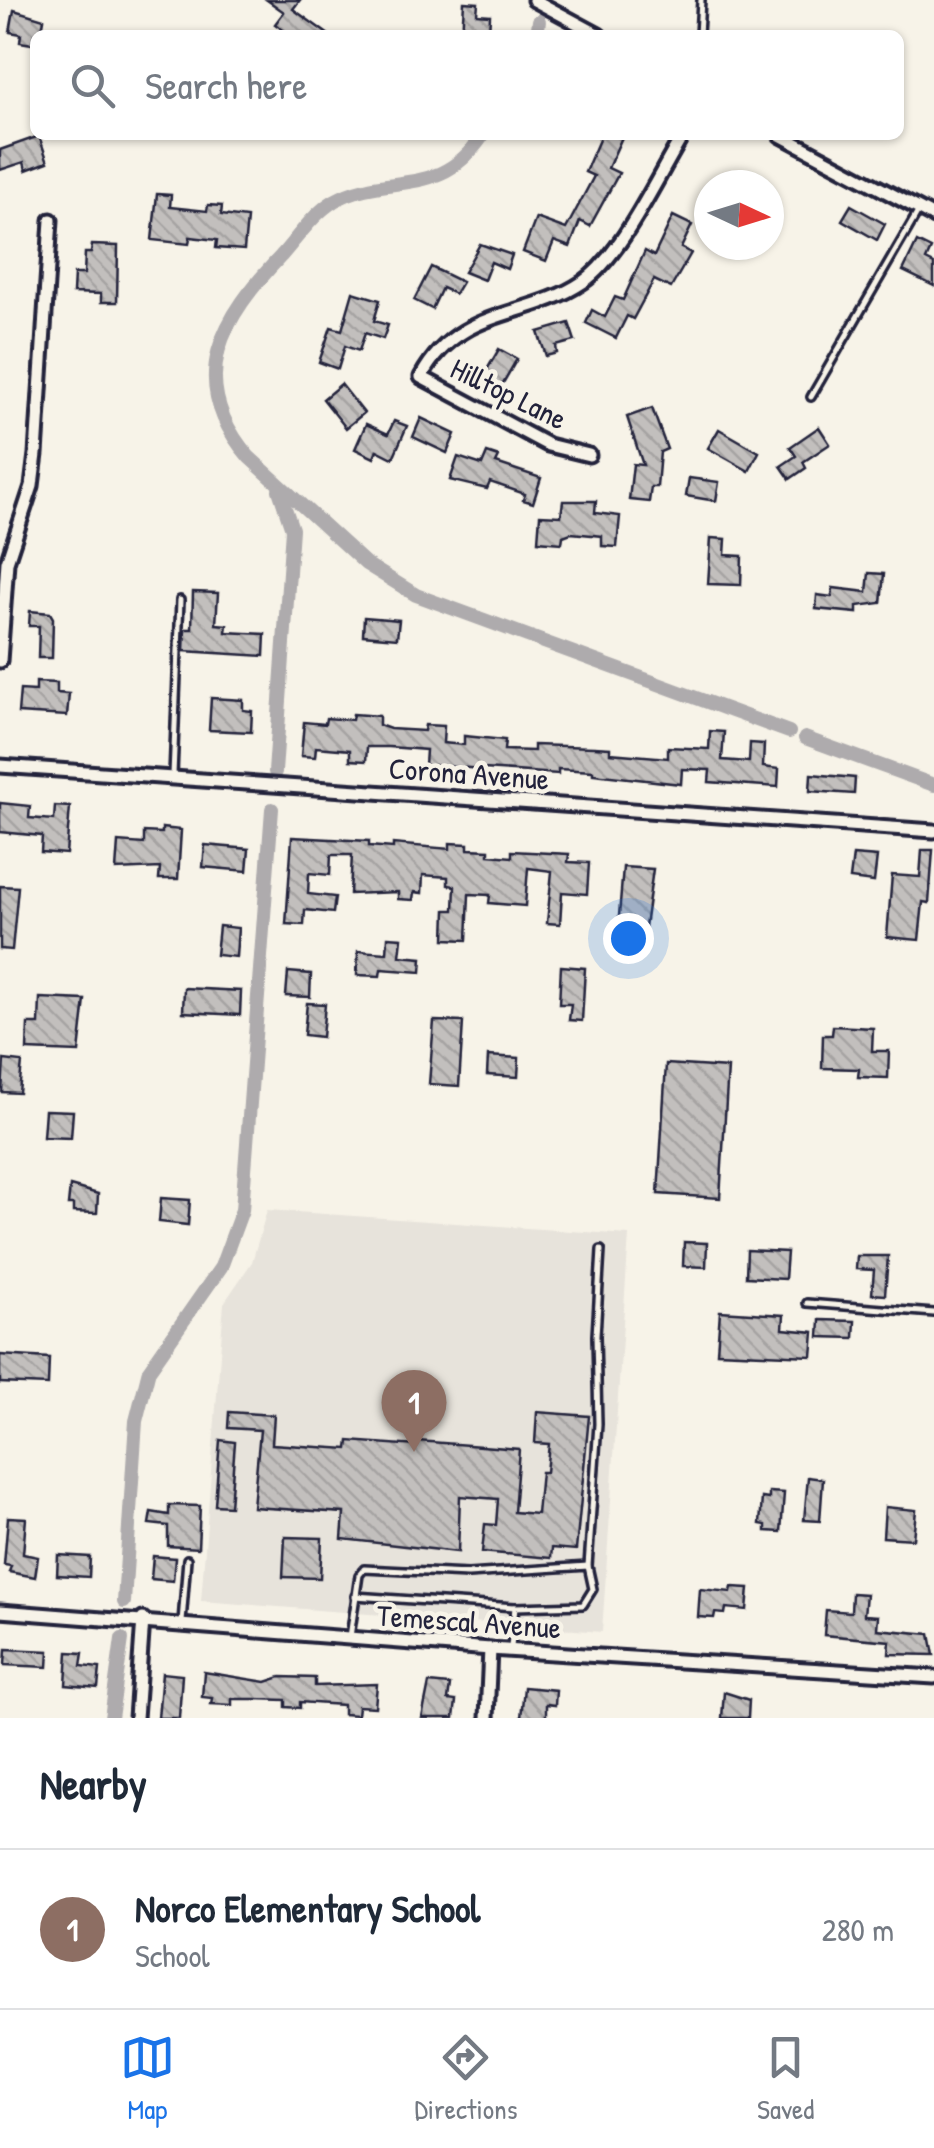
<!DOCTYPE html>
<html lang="en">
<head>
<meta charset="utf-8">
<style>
  :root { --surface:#fff; --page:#f6f6f7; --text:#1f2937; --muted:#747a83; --line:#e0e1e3; --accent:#1a73e8 }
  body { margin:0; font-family:"Patrick Hand",sans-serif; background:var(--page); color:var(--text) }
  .compass { position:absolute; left:694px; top:170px; width:90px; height:90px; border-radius:50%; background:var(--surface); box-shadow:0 2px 8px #0004; rotate:94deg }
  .you { position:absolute; left:628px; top:938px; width:35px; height:35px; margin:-25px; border:8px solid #fff; border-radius:50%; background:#1a73e8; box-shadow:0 0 0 15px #1a73e833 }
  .badge { display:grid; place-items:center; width:65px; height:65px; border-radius:50%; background:var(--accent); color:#fff; font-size:32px; font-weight:700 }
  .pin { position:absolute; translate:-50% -82px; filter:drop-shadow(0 2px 5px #0008) }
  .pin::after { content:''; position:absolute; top:52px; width:35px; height:30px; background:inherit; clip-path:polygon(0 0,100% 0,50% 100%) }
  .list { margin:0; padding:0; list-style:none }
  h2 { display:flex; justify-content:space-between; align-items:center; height:130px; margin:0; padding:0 40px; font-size:42px }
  h2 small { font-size:32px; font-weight:400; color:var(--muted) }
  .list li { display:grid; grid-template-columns:65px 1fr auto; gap:30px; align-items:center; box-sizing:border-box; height:160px; padding:0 40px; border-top:2px solid var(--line) }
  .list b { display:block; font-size:38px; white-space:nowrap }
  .list p { margin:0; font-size:32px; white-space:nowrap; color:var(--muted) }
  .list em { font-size:32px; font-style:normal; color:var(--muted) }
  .icon { flex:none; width:55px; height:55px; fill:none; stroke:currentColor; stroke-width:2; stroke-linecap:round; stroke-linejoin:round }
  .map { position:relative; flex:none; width:934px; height:1718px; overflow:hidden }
  .search { position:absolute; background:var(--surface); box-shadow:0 2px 8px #0004; left:30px; right:30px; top:30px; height:110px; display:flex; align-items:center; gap:25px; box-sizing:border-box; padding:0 35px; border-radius:15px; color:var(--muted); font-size:38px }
  .sheet { height:290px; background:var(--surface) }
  nav { display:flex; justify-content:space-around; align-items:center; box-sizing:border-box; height:140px; border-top:2px solid var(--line); background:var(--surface); font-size:28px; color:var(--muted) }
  nav a { display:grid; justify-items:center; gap:5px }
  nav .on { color:var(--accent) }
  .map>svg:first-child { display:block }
</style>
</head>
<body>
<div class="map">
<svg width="934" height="1718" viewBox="0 0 934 1718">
  <defs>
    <pattern id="building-back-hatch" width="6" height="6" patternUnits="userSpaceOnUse" patternTransform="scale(2.5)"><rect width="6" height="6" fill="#c2bfbd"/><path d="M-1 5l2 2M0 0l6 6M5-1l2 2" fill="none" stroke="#a6a4a3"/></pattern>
  </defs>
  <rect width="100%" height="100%" fill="#f7f3e8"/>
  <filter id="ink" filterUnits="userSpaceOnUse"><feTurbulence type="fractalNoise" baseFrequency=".01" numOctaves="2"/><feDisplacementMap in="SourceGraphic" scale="20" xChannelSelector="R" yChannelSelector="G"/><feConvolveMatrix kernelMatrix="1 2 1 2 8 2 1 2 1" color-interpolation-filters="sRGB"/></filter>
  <g filter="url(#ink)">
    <polygon fill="#e7e3db" points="267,1210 629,1235 602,1632 201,1601 224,1303 252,1262"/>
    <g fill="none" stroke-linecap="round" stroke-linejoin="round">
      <g stroke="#aeabad" stroke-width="14">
        <polyline points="537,35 539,21"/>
        <path d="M483 135C438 202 388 170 334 201 313 214 297 238 281 256 223 317 183 380 249 457L366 564 416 595 789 732"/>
        <polyline points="805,738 934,785"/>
        <polyline points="275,772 292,529 279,490"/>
        <polyline points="124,1602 136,1421 149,1370 221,1267 242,1210 272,809"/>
        <polyline points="111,1718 122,1639"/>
      </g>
    </g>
    <g fill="url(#building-back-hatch)" stroke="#22223b" stroke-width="2.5">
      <polygon points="267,0 300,0 293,9 329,35 290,35 275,24 284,12"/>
      <polygon points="464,2 478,3 477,14 490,15 489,35 462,35"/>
      <polygon points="14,10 44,19 41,35 34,35 32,44 20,42 21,34 10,32"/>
      <polygon points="601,135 623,135 608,168 619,173 590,226 580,221 570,247 554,241 546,261 523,252 536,218 566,229 594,176 585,172"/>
      <polygon points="39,136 48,162 26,170 24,162 0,170 0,150"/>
      <polygon points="157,194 171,195 170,207 207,211 208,205 222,206 221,215 247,218 244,250 216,248 217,240 190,237 189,244 152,240"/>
      <polygon points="851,205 885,224 877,240 842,220"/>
      <polygon points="673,216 692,225 681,248 691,253 671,288 654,280 633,319 627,316 616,338 586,323 592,310 605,317 615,297 623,300 645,251 654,256"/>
      <polygon points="917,242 931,249 926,260 934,264 934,286 903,271"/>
      <polygon points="480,244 512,255 507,269 491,262 484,280 464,272"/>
      <polygon points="92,245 118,246 117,302 101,302 101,294 73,293 74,274 84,274 85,253 91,253"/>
      <polygon points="431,267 462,282 455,294 442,288 432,309 414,300"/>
      <polygon points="353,292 380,300 374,321 388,325 383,339 365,333 359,351 345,346 338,369 319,362 331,327 342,330"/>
      <polygon points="569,323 575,341 556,346 557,353 546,356 538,332"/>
      <polygon points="499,349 517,359 499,390 481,380"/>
      <polygon points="341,384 364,413 346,428 323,399"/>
      <polygon points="652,408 667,449 660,452 657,487 651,487 649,502 629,500 633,464 643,465 627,417"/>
      <polygon points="421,418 455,434 447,453 413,437"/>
      <polygon points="394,421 407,426 393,458 377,450 374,458 355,449 366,424 388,434"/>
      <polygon points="819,427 830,444 803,462 806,468 790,479 781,466 796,456 790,447"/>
      <polygon points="719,429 759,452 749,471 708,448"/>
      <polygon points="487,453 499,457 496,463 541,478 533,503 523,500 525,494 490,482 487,489 450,480 458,457 482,465"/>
      <polygon points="689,478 719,482 716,501 686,496"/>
      <polygon points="563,501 596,501 595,513 620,516 617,547 602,546 602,536 571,533 563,536 562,543 538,541 540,515 561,516"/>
      <polygon points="711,538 726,539 725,555 742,556 741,585 708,584"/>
      <polygon points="869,573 884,574 881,603 857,606 857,613 816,609 817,595 832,597 833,588 867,592"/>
      <polygon points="193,592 218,593 216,624 227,625 226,632 265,634 264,656 184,651 185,629 192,629"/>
      <polygon points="30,611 50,613 53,618 52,658 38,658 39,626 29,626"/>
      <polygon points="364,617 399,620 397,638 363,635"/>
      <polygon points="36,682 57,683 57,693 69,694 67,716 18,713 20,690 36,691"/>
      <polygon points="211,698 243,700 243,710 252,711 251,732 209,730"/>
      <polygon points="353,714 379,716 379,725 390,729 424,731 425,725 444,726 443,743 464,745 464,736 505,740 504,750 534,751 534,745 594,747 610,748 610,753 668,758 668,747 709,749 710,731 724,732 722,760 749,762 750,743 764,744 763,767 779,769 778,787 709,782 710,770 682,769 681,784 593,774 593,771 558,769 558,774 425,765 426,750 389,747 367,747 366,761 350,760 350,750 316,747 315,757 301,756 304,722 325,724 326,718 352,720"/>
      <polygon points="811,774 855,778 854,794 810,791"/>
      <polygon points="0,803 30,806 29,818 54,820 55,806 70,807 66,854 41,852 42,836 0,832"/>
      <polygon points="162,828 181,830 178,879 159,879 160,868 116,870 118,842 144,844 144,832 162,833"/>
      <polygon points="292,837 369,841 369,846 393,848 393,844 450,849 450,843 468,844 468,849 489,850 489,855 512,857 512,851 569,854 568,862 589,863 587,894 562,892 560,924 547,923 552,871 528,868 525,906 489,903 490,895 469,894 467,940 445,939 446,910 454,910 455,886 448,885 448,877 423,875 422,893 414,892 413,900 398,899 398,892 350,894 352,855 331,855 330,875 309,873 308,894 335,897 333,913 305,910 304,925 286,924"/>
      <polygon points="205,845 249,849 247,871 203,867"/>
      <polygon points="922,850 933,850 929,903 923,902 919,940 887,937 892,875 920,877"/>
      <polygon points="853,855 877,857 874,882 850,879"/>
      <polygon points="623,867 653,869 643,942 617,940"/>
      <polygon points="0,886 18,887 12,950 0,949"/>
      <polygon points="219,926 238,928 236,957 216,955"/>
      <polygon points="388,937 402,938 400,956 422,958 421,972 381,969 380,976 357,975 358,951 387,953"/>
      <polygon points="561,966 585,968 582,1021 569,1020 571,1004 559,1004"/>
      <polygon points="288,972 311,974 310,997 286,996"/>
      <polygon points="184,988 241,991 240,1015 183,1012"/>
      <polygon points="40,998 85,1000 79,1052 27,1050 28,1024 39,1024"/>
      <polygon points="307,1003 325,1004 322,1037 304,1035"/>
      <polygon points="434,1021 463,1022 459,1086 429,1084"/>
      <polygon points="833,1026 873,1028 872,1051 889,1051 888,1078 858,1077 859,1069 822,1068 823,1035 832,1035"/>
      <polygon points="488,1056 519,1058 518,1077 487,1075"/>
      <polygon points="4,1060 22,1062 19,1093 2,1092"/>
      <polygon points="666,1064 728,1068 720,1198 658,1194"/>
      <polygon points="45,1110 73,1111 71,1138 43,1137"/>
      <polygon points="70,1186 98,1194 97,1213 73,1212 73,1205 68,1205"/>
      <polygon points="161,1198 190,1200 188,1225 159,1222"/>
      <polygon points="684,1242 707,1243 706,1267 683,1266"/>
      <polygon points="747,1250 787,1252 785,1279 746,1277"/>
      <polygon points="857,1256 888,1256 885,1295 872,1294 874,1270 856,1269"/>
      <polygon points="720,1311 784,1315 783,1329 814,1332 812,1356 717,1352"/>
      <polygon points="820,1320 855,1321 854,1338 819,1337"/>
      <polygon points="0,1355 49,1358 48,1385 0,1383"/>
      <polygon points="229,1412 274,1415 272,1444 348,1449 349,1441 417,1446 418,1441 519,1449 514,1512 537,1514 541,1472 546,1472 549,1444 535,1443 537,1412 589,1416 576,1550 552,1548 551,1558 482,1552 485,1524 496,1525 498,1499 460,1496 458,1552 342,1539 344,1513 253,1507 260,1430 228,1428"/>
      <polygon points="220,1440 235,1442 230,1506 215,1505"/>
      <polygon points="808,1477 823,1479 820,1521 804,1520"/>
      <polygon points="769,1492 784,1493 781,1532 766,1531 766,1525 760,1524 762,1498 769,1499"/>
      <polygon points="169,1505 200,1506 198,1548 168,1546 168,1526 149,1524 151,1512 169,1515"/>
      <polygon points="885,1507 916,1510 913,1539 883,1537"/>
      <polygon points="8,1517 26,1518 23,1554 38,1557 35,1577 9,1572 11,1566 4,1565"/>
      <polygon points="285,1537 322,1538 320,1578 283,1577"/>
      <polygon points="58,1555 90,1557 89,1577 57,1575"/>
      <polygon points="153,1556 175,1558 173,1581 151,1579"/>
      <polygon points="732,1587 749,1588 747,1610 726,1608 725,1614 715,1613 714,1618 698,1617 700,1589 731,1592"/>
      <polygon points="852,1593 866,1594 864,1615 878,1616 877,1629 930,1634 934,1655 889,1654 890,1641 824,1635 826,1610 851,1612"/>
      <polygon points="6,1649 49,1651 48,1667 5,1665"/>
      <polygon points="68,1652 83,1653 81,1666 100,1668 98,1688 66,1685"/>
      <polygon points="204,1672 266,1682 281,1677 315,1678 315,1686 377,1684 375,1707 358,1706 357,1715 343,1714 343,1705 328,1704 300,1702 300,1708 286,1707 286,1700 254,1699 232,1699 232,1705 211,1704 212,1698 202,1697"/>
      <polygon points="162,1673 182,1675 179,1718 158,1718"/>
      <polygon points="429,1683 450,1685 448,1700 456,1701 454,1718 422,1718"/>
      <polygon points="524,1687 556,1690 555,1705 546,1704 546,1718 521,1718"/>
      <polygon points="724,1692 749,1700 748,1718 722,1718"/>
    </g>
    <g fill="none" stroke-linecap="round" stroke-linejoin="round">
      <g stroke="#22223b" stroke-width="12">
        <g id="lane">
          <polyline points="699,35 701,0"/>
          <polyline points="811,397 918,212"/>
          <polyline points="173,775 180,600"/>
          <polyline points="807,1303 934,1313"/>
          <polyline points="588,1566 598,1424 596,1336 601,1250"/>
          <polyline points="355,1596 515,1607"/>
          <polyline points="182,1622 187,1559"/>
          <polyline points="350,1637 359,1575 364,1569 468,1574 588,1566 593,1589 583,1605 515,1607 511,1647"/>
        </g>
      </g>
      <g stroke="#22223b" stroke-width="19">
        <g id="street">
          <polyline points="534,0 599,35"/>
          <polyline points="780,135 934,217"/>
          <path d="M589 455 548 445 421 377C459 306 527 320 583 282 622 255 657 177 683 135"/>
          <polyline points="0,661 7,562 32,486 36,454 51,220"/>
          <polyline points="0,766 934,831"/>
          <polyline points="0,1611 490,1649 934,1677"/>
          <polyline points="136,1718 143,1619"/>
          <polyline points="487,1718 490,1649"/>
        </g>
      </g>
      <use href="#lane" stroke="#f7f3e8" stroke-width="5"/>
      <use href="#street" stroke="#f7f3e8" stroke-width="11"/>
    </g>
  </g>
  <g text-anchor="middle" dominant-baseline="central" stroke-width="9" stroke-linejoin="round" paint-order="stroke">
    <g font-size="30" fill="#22223b" stroke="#f7f3e8">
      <text transform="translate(509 393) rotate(26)">Hilltop Lane</text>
      <text transform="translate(469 773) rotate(4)">Corona Avenue</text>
      <text transform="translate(469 1621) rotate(4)">Temescal Avenue</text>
    </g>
  </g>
</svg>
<svg class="compass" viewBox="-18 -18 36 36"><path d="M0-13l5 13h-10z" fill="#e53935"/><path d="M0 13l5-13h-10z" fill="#747a83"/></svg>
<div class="you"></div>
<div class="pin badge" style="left:414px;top:1452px;background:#8d6e63">1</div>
<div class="search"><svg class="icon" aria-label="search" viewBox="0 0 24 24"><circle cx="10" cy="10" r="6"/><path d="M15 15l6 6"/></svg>Search here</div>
</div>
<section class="sheet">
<h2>Nearby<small></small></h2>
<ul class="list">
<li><span class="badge" style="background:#8d6e63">1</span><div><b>Norco Elementary School</b><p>School</p></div><em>280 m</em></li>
</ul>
</section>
<nav>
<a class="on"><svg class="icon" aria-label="map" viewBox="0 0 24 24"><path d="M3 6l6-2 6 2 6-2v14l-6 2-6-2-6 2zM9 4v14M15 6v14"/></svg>Map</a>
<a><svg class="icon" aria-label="directions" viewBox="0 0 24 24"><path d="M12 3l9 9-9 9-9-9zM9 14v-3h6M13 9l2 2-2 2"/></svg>Directions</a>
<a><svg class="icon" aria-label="saved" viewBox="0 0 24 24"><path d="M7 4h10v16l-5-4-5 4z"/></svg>Saved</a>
</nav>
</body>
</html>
